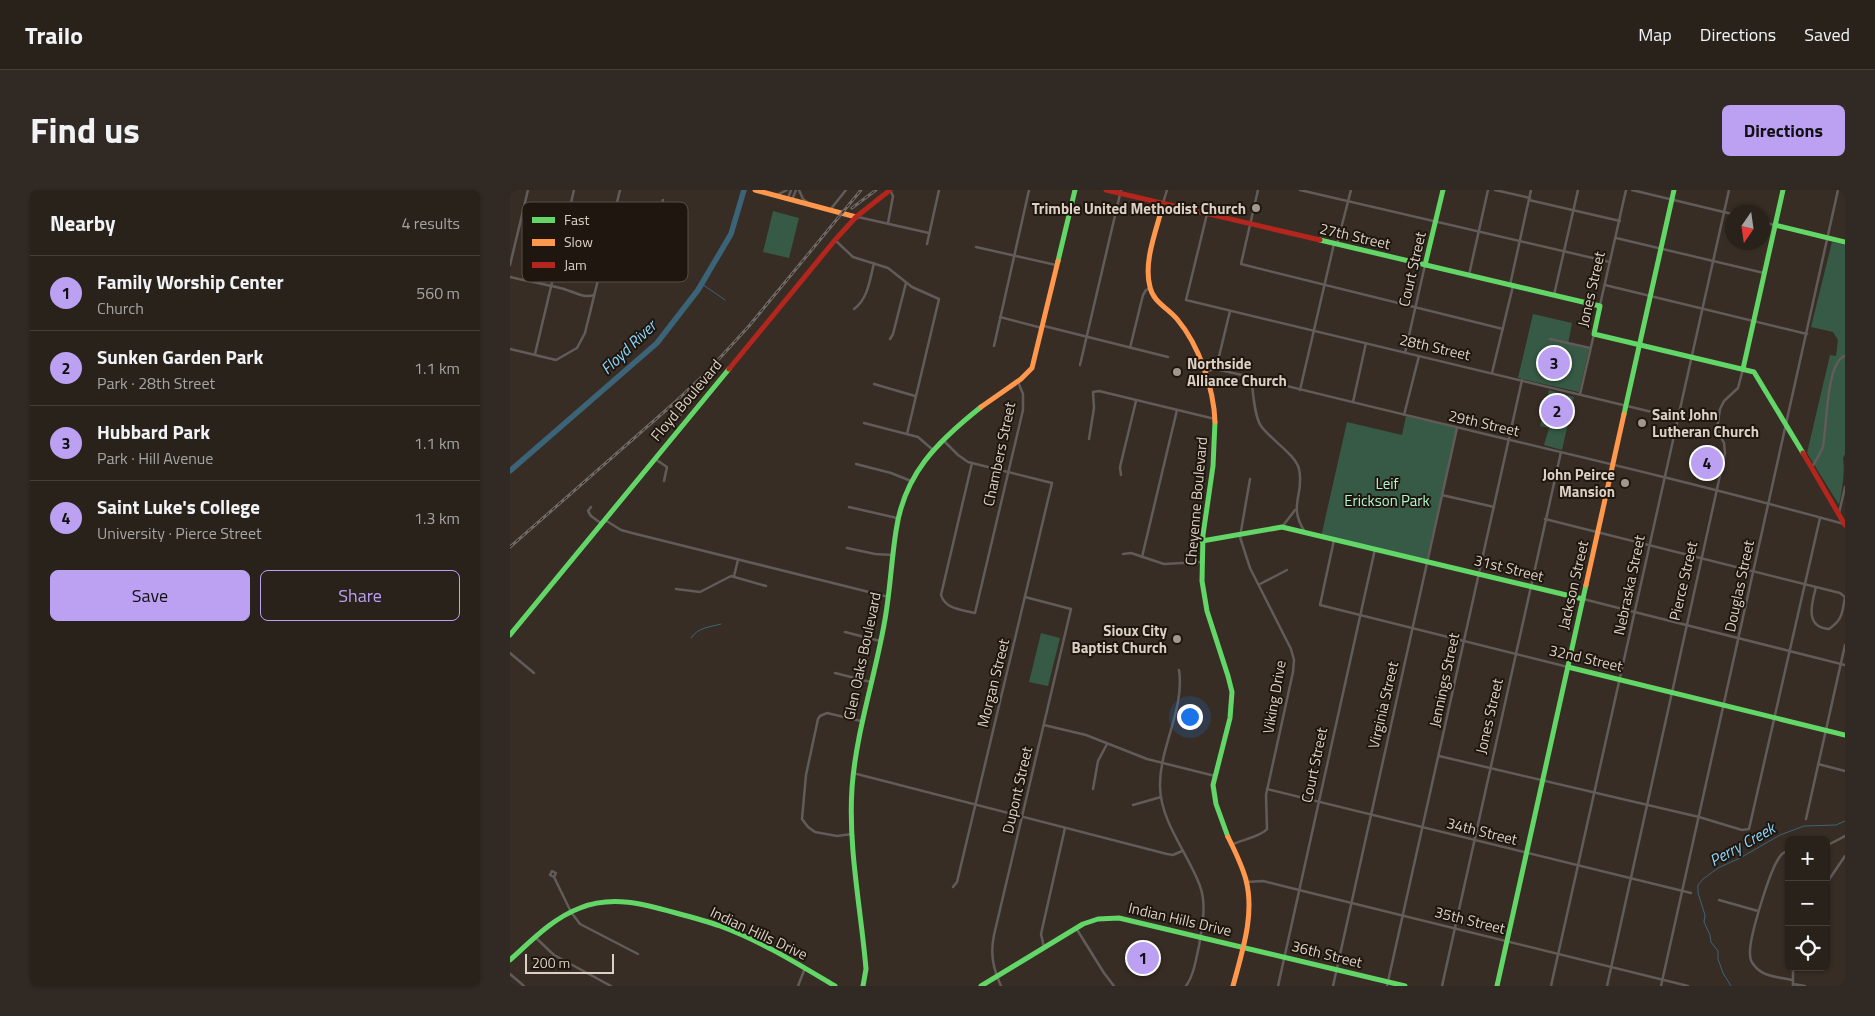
<!DOCTYPE html>
<html lang="en">
<head>
<meta charset="utf-8">
<style>
  :root { --surface:#29221b; --page:#312a24; --text:#f1f3f6; --muted:#a5a4a3; --line:#453f3a; --accent:#bca0f2 }
  body { margin:0; font-family:"Titillium Web",sans-serif; background:var(--page); color:var(--text) }
  .controls { position:absolute; right:15px; bottom:15px; display:grid; overflow:hidden; border-radius:8px; box-shadow:0 1px 4px #0004 }
  .controls button { width:45px; height:45px; display:grid; place-items:center; padding:0; border:0; border-bottom:1px solid var(--line); background:var(--surface); color:var(--text); font:25px sans-serif }
  .compass { position:absolute; left:1215px; top:15px; width:45px; height:45px; border-radius:50%; background:var(--surface); box-shadow:0 1px 4px #0004; rotate:193deg }
  .scale { position:absolute; left:15px; bottom:12px; width:89px; box-sizing:border-box; padding-left:5px; border:2px solid #dcd0c5; border-top:0; font-size:14px; line-height:18px; white-space:nowrap; color:#dcd0c5; -webkit-text-stroke:4px #1f170f; paint-order:stroke }
  .you { position:absolute; left:679px; top:526px; width:18px; height:18px; margin:-12px; border:4px solid #fff; border-radius:50%; background:#1a73e8; box-shadow:0 0 0 8px #1a73e833 }
  .badge { display:grid; place-items:center; width:32px; height:32px; border-radius:50%; background:var(--accent); color:#111; font-size:16px; font-weight:700 }
  .pin { position:absolute; translate:-50% -50%; border:2px solid #fff; box-shadow:0 1px 5px #0006 }
  .list { margin:0; padding:0; list-style:none }
  h2 { display:flex; justify-content:space-between; align-items:center; height:65px; margin:0; padding:0 20px; font-size:21px }
  h2 small { font-size:16px; font-weight:400; color:var(--muted) }
  .list li { display:grid; grid-template-columns:32px 1fr auto; gap:15px; align-items:center; box-sizing:border-box; height:75px; padding:0 20px; border-top:1px solid var(--line) }
  .list b { display:block; font-size:19px; white-space:nowrap }
  .list p { margin:0; font-size:16px; white-space:nowrap; color:var(--muted) }
  .list em { font-size:16px; font-style:normal; color:var(--muted) }
  .actions { display:flex; gap:10px; padding:15px 20px }
  .actions a { flex:1; padding:11px 0; border:1px solid var(--accent); border-radius:8px; text-align:center; font-size:18px; color:var(--accent) }
  .actions .main { background:var(--accent); color:#111 }
  .icon { flex:none; width:28px; height:28px; fill:none; stroke:currentColor; stroke-width:2; stroke-linecap:round; stroke-linejoin:round }
  .map { position:relative; flex:none; width:1335px; height:796px; overflow:hidden; border-radius:8px }
  header { display:flex; align-items:center; gap:30px; box-sizing:border-box; height:70px; padding:0 25px; background:var(--surface); border-bottom:1px solid var(--line) }
  header strong { font-size:24px }
  nav { display:flex; gap:28px; margin-inline-start:auto; font-size:18px }
  .intro { display:flex; align-items:center; justify-content:space-between; box-sizing:border-box; height:120px; padding:0 30px }
  h1 { margin:0; font-size:35px }
  .button { padding:12px 22px; border-radius:8px; background:var(--accent); color:#111; font-size:18px; font-weight:700 }
  main { display:flex; gap:30px; padding:0 30px }
  aside { flex:1; background:var(--surface); border-radius:8px; box-shadow:0 1px 4px #0004 }
  .map>svg:first-child { display:block }
</style>
</head>
<body>
<header>
<strong>Trailo</strong>
<nav><a>Map</a><a>Directions</a><a>Saved</a></nav>
</header>
<div class="intro"><h1>Find us</h1><a class="button">Directions</a></div>
<main>
<aside>
<h2>Nearby<small>4 results</small></h2>
<ul class="list">
<li><span class="badge">1</span><div><b>Family Worship Center</b><p>Church</p></div><em>560 m</em></li>
<li><span class="badge">2</span><div><b>Sunken Garden Park</b><p>Park · 28th Street</p></div><em>1.1 km</em></li>
<li><span class="badge">3</span><div><b>Hubbard Park</b><p>Park · Hill Avenue</p></div><em>1.1 km</em></li>
<li><span class="badge">4</span><div><b>Saint Luke's College</b><p>University · Pierce Street</p></div><em>1.3 km</em></li>
</ul>
<div class="actions"><a class="main">Save</a><a>Share</a></div>
</aside>
<div class="map">
<svg width="1335" height="796" viewBox="0 0 1335 796">
  <rect width="100%" height="100%" fill="#372d24"/>
  <g fill="#365a45">
    <polygon points="263,21 289,28 279,68 253,62"/>
    <path d="M1322 52 1335 55V264L1333 268C1335 282 1332 301 1329 315L1297 263 1320 165 1326 166 1328 150 1323 142 1301 137Z"/>
    <polygon points="1023,124 1062,133 1058,154 1079,159 1069,202 1008,188"/>
    <polygon points="1039,200 1064,207 1052,260 1034,255 1039,238 1030,236"/>
    <polygon points="896,226 947,238 916,372 811,347 837,232 892,245"/>
    <polygon points="531,443 550,448 538,496 519,492"/>
  </g>
  <g fill="none" stroke-linecap="round" stroke-linejoin="round">
    <g stroke="#3c6479" stroke-width="1">
      <polyline points="192,94 215,110"/>
      <path d="M181 448C188 437 201 437 211 434"/>
      <polyline points="1221,796 1213,783 1208,769 1208,761 1201,752 1200,745 1194,732 1195,725 1188,703 1188,695 1193,689 1208,678 1230,668 1270,645 1294,636 1326,635 1335,631"/>
    </g>
    <polyline stroke="#3c6479" stroke-width="5.5" points="0,281 147,153 188,100 221,44 234,0"/>
    <g stroke="#615b5a" stroke-width="2.5">
      <polyline points="289,0 293,9 297,12"/>
      <polyline points="748,0 731,74 993,139"/>
      <polyline points="790,0 1100,72"/>
      <polyline points="985,0 1020,8"/>
      <polyline points="1122,0 1222,24"/>
      <polyline points="267,5 277,0"/>
      <polyline points="278,8 281,0"/>
      <polyline points="282,10 286,0"/>
      <polyline points="1019,10 1110,31"/>
      <polyline points="653,13 657,0"/>
      <polyline points="14,16 144,48"/>
      <polyline points="320,20 336,0"/>
      <polyline points="697,24 676,110 1167,228"/>
      <polyline points="348,27 419,43"/>
      <polyline points="1252,32 1265,35"/>
      <polyline points="378,33 383,6 380,0"/>
      <polyline points="1106,48 1254,83"/>
      <polyline points="325,50 343,67 378,78 402,97 429,109 397,244"/>
      <polyline points="417,54 429,0"/>
      <polyline points="827,54 841,0"/>
      <polyline points="466,57 546,75"/>
      <polyline points="139,69 153,10"/>
      <polyline points="0,75 18,0"/>
      <polyline points="959,85 978,0"/>
      <path d="M0 87C17 91 34 94 50 98 61 100 73 109 84 105"/>
      <polyline points="1000,95 1021,0"/>
      <polyline points="1095,95 1297,144"/>
      <polyline points="1044,105 1068,0"/>
      <polyline points="1090,115 1116,0"/>
      <path d="M344 119C358 109 360 89 364 73"/>
      <polyline points="490,127 532,138"/>
      <polyline points="534,136 658,167"/>
      <polyline points="380,149 383,144 396,93"/>
      <polyline points="1040,149 1080,158"/>
      <polyline points="484,156 519,0"/>
      <polyline points="620,158 633,105 636,100 640,98"/>
      <polyline points="0,159 46,170 67,158 75,143 110,0"/>
      <polyline points="895,163 915,75"/>
      <polyline points="25,164 64,0"/>
      <polyline points="570,175 611,0"/>
      <polyline points="706,179 720,121"/>
      <path d="M695 182 705 179 741 187C938 237 1138 280 1334 334"/>
      <polyline points="982,183 1003,96"/>
      <path d="M741 187C743 200 744 226 751 236 760 249 786 265 789 279 795 305 777 315 795 342"/>
      <polyline points="364,194 405,206"/>
      <polyline points="790,200 824,54"/>
      <polyline points="1070,204 1084,144"/>
      <polyline points="843,212 856,153"/>
      <polyline points="894,225 909,166"/>
      <polyline points="354,233 408,247 423,260"/>
      <polyline points="579,249 584,218 583,202 589,201 705,229"/>
      <polyline points="433,250 448,265 458,272 542,293 447,692 443,697"/>
      <polyline points="145,269 157,277 154,291"/>
      <path d="M462 273 431 405C435 419 452 420 465 423L513 220V204L508 192"/>
      <polyline points="346,274 381,283 401,291"/>
      <path d="M1302 277C1306 270 1311 263 1313 256 1317 237 1316 172 1335 166"/>
      <polyline points="611,285 610,277 626,211"/>
      <polyline points="932,305 984,317"/>
      <polyline points="81,317 78,321 81,326 92,334"/>
      <polyline points="339,317 387,328"/>
      <polyline points="1329,323 1335,297"/>
      <path d="M1035 329 1330 403 1335 407C1332 423 1333 429 1319 439 1294 437 1302 413 1306 397"/>
      <polyline points="95,330 111,340 122,343 379,407"/>
      <polyline points="772,337 785,320"/>
      <polyline points="824,350 810,415 1058,477"/>
      <polyline points="337,358 365,364 383,365"/>
      <polyline points="613,364 621,363 654,374 691,372"/>
      <polyline points="632,367 667,220"/>
      <polyline points="224,386 228,370"/>
      <polyline points="750,394 777,380"/>
      <polyline points="166,399 190,402 221,386 256,396"/>
      <polyline points="1073,409 1335,475"/>
      <polyline points="335,442 370,451"/>
      <polyline points="0,463 24,483"/>
      <path d="M669 480C675 519 649 558 650 597 651 633 678 663 690 696 697 715 692 737 689 756 686 769 684 785 676 796"/>
      <polyline points="325,483 361,492"/>
      <polyline points="534,535 576,545 637,569 705,586"/>
      <polyline points="929,566 1189,627 1232,640 1239,639 1310,328"/>
      <polyline points="1308,574 1335,581"/>
      <polyline points="343,583 657,664 663,665 672,661"/>
      <polyline points="583,599 588,571 597,554"/>
      <polyline points="757,599 1181,703"/>
      <polyline points="623,615 651,607"/>
      <polyline points="1296,629 1335,455"/>
      <polyline points="342,644 327,646 305,642 298,637 292,629 296,585 308,529 310,526 317,523 351,531"/>
      <path d="M721 655C731 650 752 646 757 639L756 605 783 482 784 470 781 459 740 378 730 347 740 289"/>
      <polyline points="1316,656 1335,646"/>
      <path d="M1279 662C1275 662 1275 661 1272 664 1261 674 1239 748 1240 764 1240 768 1241 772 1244 775 1252 787 1269 787 1282 790"/>
      <polyline points="44,687 40,685 42,681 46,683 44,687 61,722 70,734 128,764"/>
      <polyline points="736,692 753,691 789,700 1178,796"/>
      <polyline points="1316,694 1335,666"/>
      <polyline points="1209,710 1248,721"/>
      <polyline points="566,738 594,783 604,796"/>
      <polyline points="26,748 44,765 101,796"/>
      <polyline points="534,757 531,744 555,638"/>
      <polyline points="0,784 14,796"/>
      <polyline points="1283,794 1295,796"/>
      <polyline points="288,796 295,778"/>
      <path d="M491 796C483 778 480 764 484 745L561 419 515 407"/>
      <polyline points="768,796 865,359"/>
      <polyline points="823,796 947,238"/>
      <polyline points="877,796 1012,190"/>
      <polyline points="932,796 1051,262"/>
      <polyline points="1041,796 1219,0"/>
      <polyline points="1097,796 1215,263 1214,253 1207,239 1210,219 1214,211 1228,198 1233,179"/>
      <polyline points="1151,796 1328,0"/>
      <polyline points="1283,796 1283,777"/>
    </g>
    <g stroke="#63d668" stroke-width="5">
      <polyline points="1265,35 1335,52"/>
      <polyline points="810,50 1090,116 1084,144 1244,182 1293,263"/>
      <polyline points="548,71 565,0"/>
      <polyline points="915,75 933,0"/>
      <polyline points="1233,179 1273,0"/>
      <polyline points="1114,224 1164,0"/>
      <polyline points="705,232 703,276 693,345 692,391 697,421 718,486 722,502 720,528 703,595 706,614 718,647"/>
      <polyline points="692,351 772,337 1073,409"/>
      <polyline points="0,445 219,179"/>
      <polyline points="1058,477 1335,545"/>
      <path d="M0 770C21 751 43 728 70 718 102 705 134 714 166 723 181 727 196 731 210 736 251 751 288 774 325 796"/>
      <path d="M353 796 356 779C351 719 338 658 342 598 346 543 364 490 374 435 380 404 381 373 386 341 394 284 427 252 471 217"/>
      <polyline points="471,796 573,734 588,729 609,728 895,796"/>
      <polyline points="987,796 1076,395"/>
    </g>
    <g stroke="#ff974d" stroke-width="5">
      <polyline points="245,0 346,27"/>
      <path d="M653 14C647 39 633 71 640 97 643 112 658 118 667 129 689 155 704 199 705 232"/>
      <polyline points="471,217 511,189 522,178 548,71"/>
      <polyline points="1076,395 1114,224"/>
      <path d="M718 647C725 661 732 675 736 690 745 725 732 762 723 796"/>
    </g>
    <g stroke="#b3261e" stroke-width="5">
      <polyline points="596,0 810,50"/>
      <polyline points="219,179 325,50 346,27 380,0"/>
      <polyline points="1293,263 1335,335"/>
    </g>
    <g stroke="#706965" stroke-width="3">
      <g id="rail">
        <polyline points="342,18 366,0"/>
        <polyline points="169,226 207,180"/>
        <polyline points="0,357 163,214 198,181 239,136 351,0"/>
      </g>
    </g>
    <use href="#rail" stroke="#1f170f" stroke-width="1" stroke-dasharray="4" stroke-linecap="butt"/>
  </g>
  <g fill="#a2978d" stroke="#1f170f" stroke-width="2">
    <circle cx="746" cy="18" r="5"/>
    <circle cx="667" cy="182" r="5"/>
    <circle cx="1132" cy="233" r="5"/>
    <circle cx="1115" cy="293" r="5"/>
    <circle cx="667" cy="449" r="5"/>
  </g>
  <g text-anchor="middle" dominant-baseline="central" stroke-width="4" stroke-linejoin="round" paint-order="stroke">
    <g font-size="15" font-weight="bold" fill="#dcd0c5" stroke="#1f170f" text-anchor="end">
      <text x="736" y="18">Trimble United Methodist Church</text>
      <text x="677" y="173" text-anchor="start">Northside<tspan x="677" dy="17">Alliance Church</tspan></text>
      <text x="1142" y="224" text-anchor="start">Saint John<tspan x="1142" dy="17">Lutheran Church</tspan></text>
      <text x="1105" y="284">John Peirce<tspan x="1105" dy="17">Mansion</tspan></text>
      <text x="657" y="440">Sioux City<tspan x="657" dy="17">Baptist Church</tspan></text>
    </g>
    <g font-size="15" fill="#dcd0c5" stroke="#1f170f">
      <text transform="translate(845 46) rotate(13)">27th Street</text>
      <text transform="translate(902 79) rotate(-77)">Court Street</text>
      <text transform="translate(1081 99) rotate(-77)">Jones Street</text>
      <text transform="translate(925 157) rotate(13)">28th Street</text>
      <text transform="translate(176 210) rotate(-50)">Floyd Boulevard</text>
      <text transform="translate(974 233) rotate(13)">29th Street</text>
      <text transform="translate(489 264) rotate(-78)">Chambers Street</text>
      <text transform="translate(686 311) rotate(-85)">Cheyenne Boulevard</text>
      <text transform="translate(999 378) rotate(14)">31st Street</text>
      <text transform="translate(1173 391) rotate(-77)">Pierce Street</text>
      <text transform="translate(1063 395) rotate(-77)">Jackson Street</text>
      <text transform="translate(1119 395) rotate(-78)">Nebraska Street</text>
      <text transform="translate(1229 396) rotate(-78)">Douglas Street</text>
      <text transform="translate(352 466) rotate(-78)">Glen Oaks Boulevard</text>
      <text transform="translate(1076 468) rotate(13)">32nd Street</text>
      <text transform="translate(934 490) rotate(-78)">Jennings Street</text>
      <text transform="translate(483 493) rotate(-76)">Morgan Street</text>
      <text transform="translate(764 507) rotate(-80)">Viking Drive</text>
      <text transform="translate(873 515) rotate(-77)">Virginia Street</text>
      <text transform="translate(979 526) rotate(-77)">Jones Street</text>
      <text transform="translate(804 575) rotate(-78)">Court Street</text>
      <text transform="translate(507 600) rotate(-77)">Dupont Street</text>
      <text transform="translate(972 641) rotate(14)">34th Street</text>
      <text transform="translate(670 729) rotate(13)">Indian Hills Drive</text>
      <text transform="translate(960 730) rotate(14)">35th Street</text>
      <text transform="translate(249 743) rotate(25)">Indian Hills Drive</text>
      <text transform="translate(817 764) rotate(14)">36th Street</text>
    </g>
    <g font-size="15" fill="#aef8ce" stroke="#1f170f">
      <text x="877" y="293">Leif<tspan x="877" dy="17">Erickson Park</tspan></text>
    </g>
    <g font-size="16" font-style="italic" fill="#8bd6fd" stroke="#1f170f">
      <text transform="translate(118 157) rotate(-44)">Floyd River</text>
      <text transform="translate(1232 654) rotate(-29)">Perry Creek</text>
    </g>
  </g>
  <rect x="12" y="12" width="166" height="80" rx="8" fill="#1f170f" stroke="#584e46" stroke-width="1"/>
  <rect x="22" y="27" width="23" height="6" fill="#63d668"/>
  <rect x="22" y="49" width="23" height="7" fill="#ff974d"/>
  <rect x="22" y="72" width="23" height="6" fill="#b3261e"/>
  <g font-size="14" fill="#dcd0c5">
    <text x="54" y="35">Fast</text>
    <text x="54" y="57">Slow</text>
    <text x="54" y="80">Jam</text>
  </g>
</svg>
<div class="controls">
<button>+</button>
<button>−</button>
<button><svg class="icon" aria-label="locate" viewBox="0 0 24 24"><circle cx="12" cy="12" r="6"/><path d="M12 2v4M12 18v4M2 12h4M18 12h4"/></svg></button>
</div>
<svg class="compass" viewBox="-18 -18 36 36"><path d="M0-13l5 13h-10z" fill="#e53935"/><path d="M0 13l5-13h-10z" fill="#a5a4a3"/></svg>
<div class="scale">200 m</div>
<div class="you"></div>
<div class="pin badge" style="left:633px;top:768px">1</div>
<div class="pin badge" style="left:1047px;top:221px">2</div>
<div class="pin badge" style="left:1044px;top:173px">3</div>
<div class="pin badge" style="left:1197px;top:273px">4</div>
</div>
</main>
</body>
</html>
